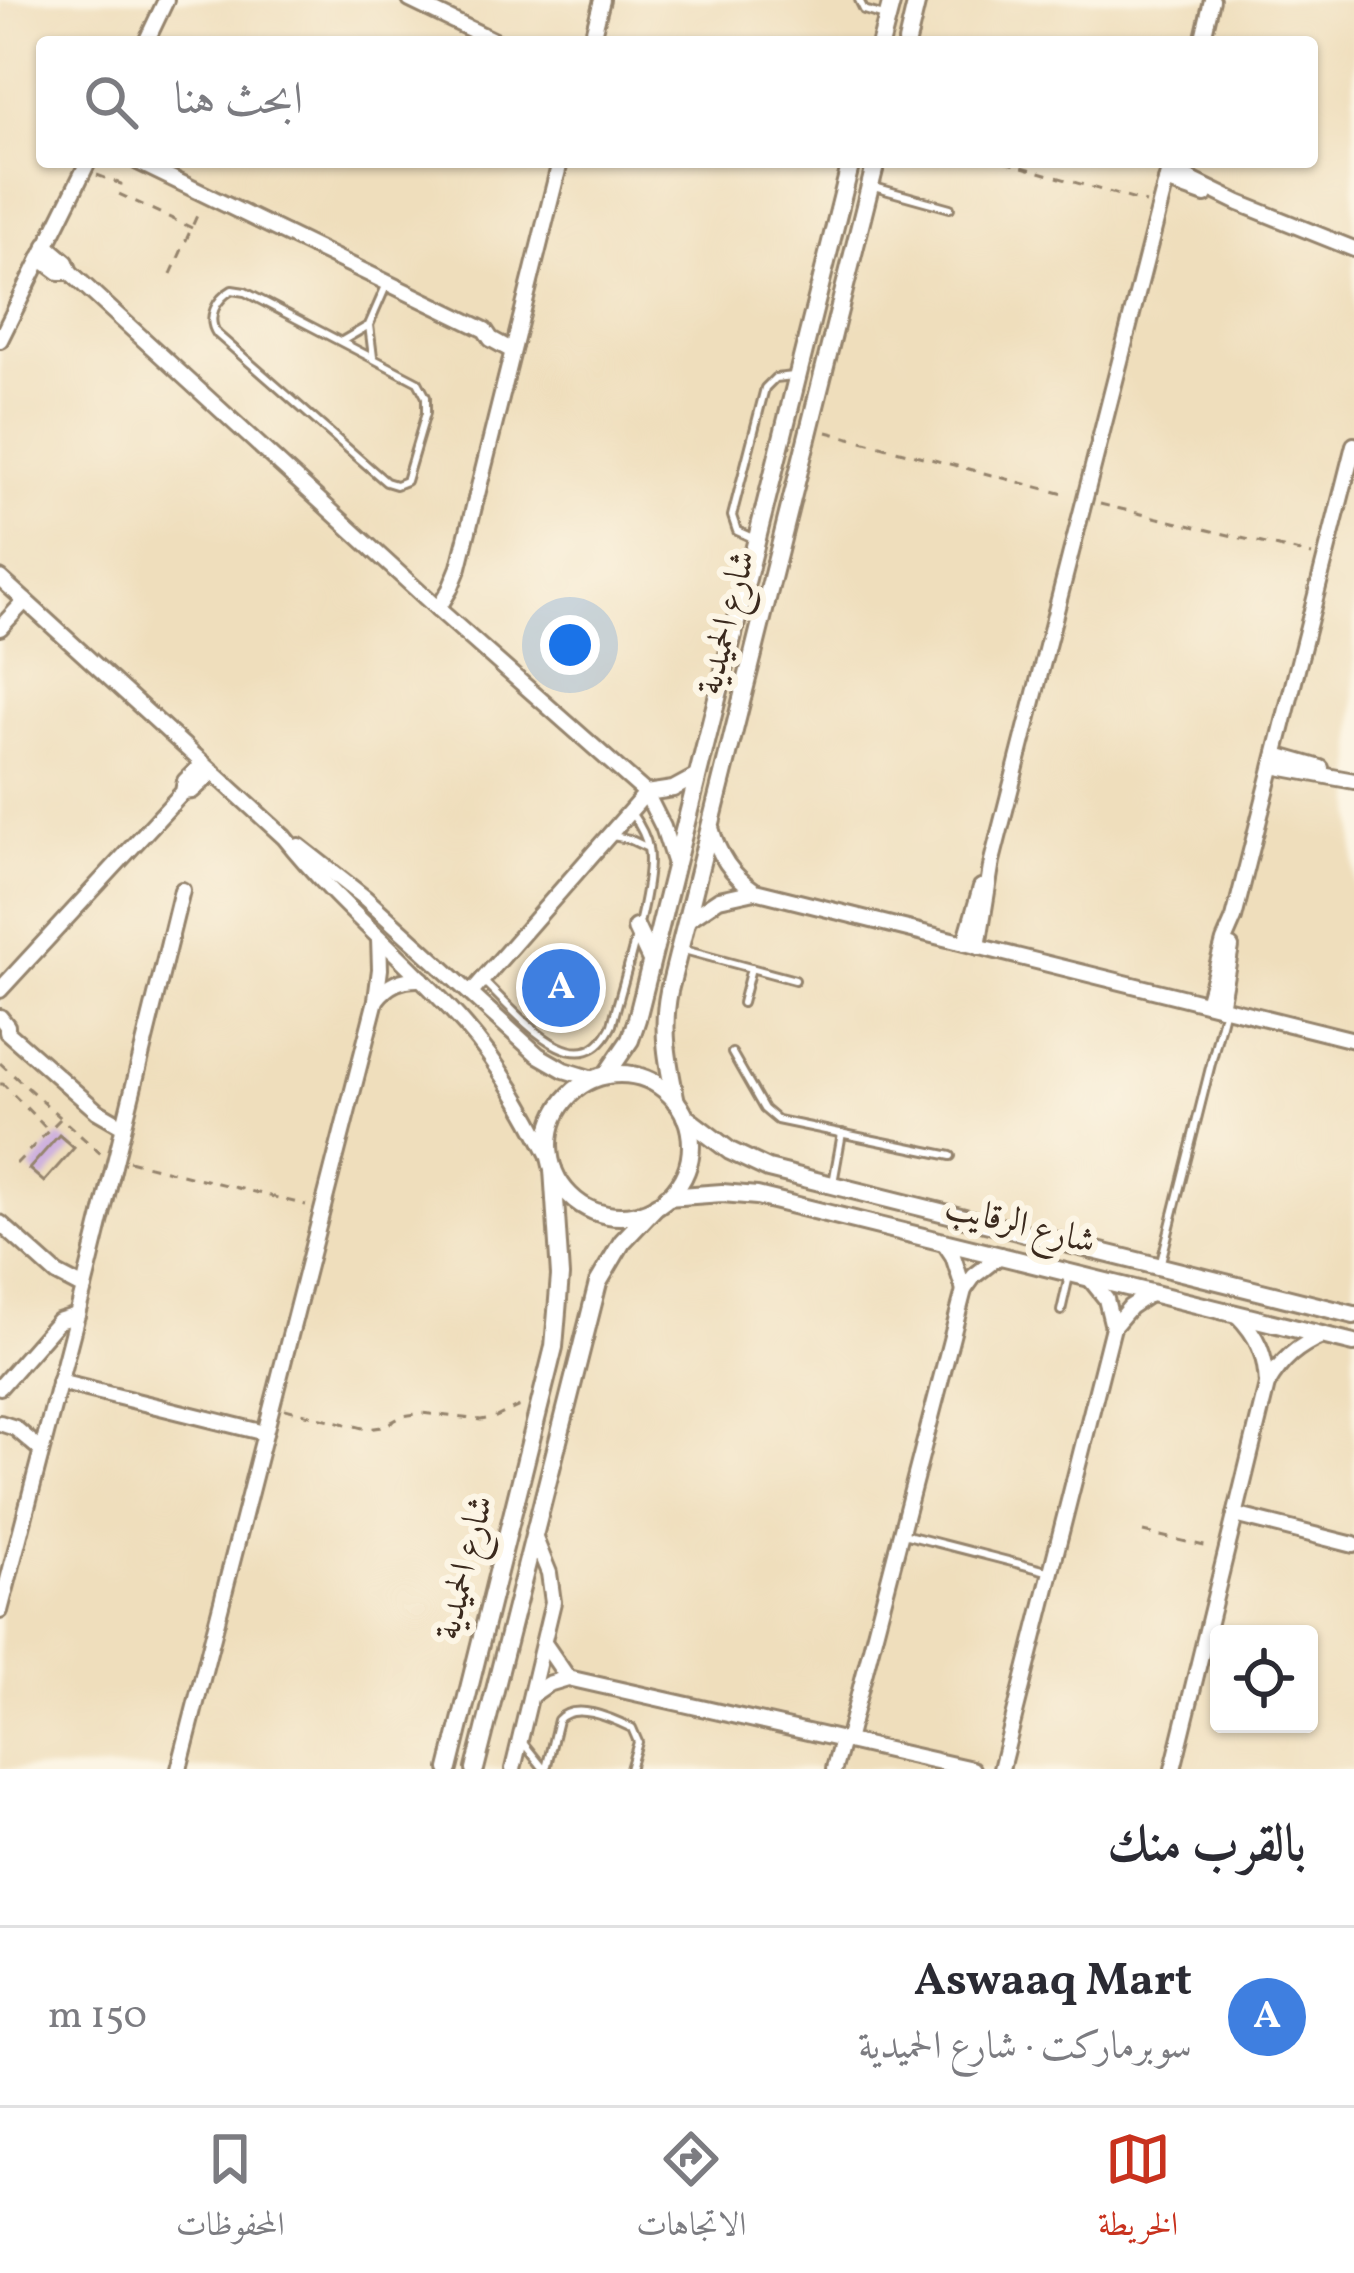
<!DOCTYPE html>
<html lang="ar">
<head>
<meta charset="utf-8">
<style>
  :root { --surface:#fff; --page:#f7f7f7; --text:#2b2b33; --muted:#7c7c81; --line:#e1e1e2; --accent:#c8321e }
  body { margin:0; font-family:Vollkorn,Amiri,serif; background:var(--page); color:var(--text); direction:rtl }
  .controls { position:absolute; right:36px; bottom:36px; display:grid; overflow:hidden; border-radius:12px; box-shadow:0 3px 9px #0004 }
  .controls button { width:108px; height:108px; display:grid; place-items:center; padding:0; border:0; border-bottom:3px solid var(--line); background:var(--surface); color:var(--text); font:60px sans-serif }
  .you { position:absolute; left:570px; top:645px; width:42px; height:42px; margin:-30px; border:9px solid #fff; border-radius:50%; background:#1a73e8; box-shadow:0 0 0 18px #1a73e833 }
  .badge { display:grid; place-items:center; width:78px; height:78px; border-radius:50%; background:var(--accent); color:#fff; font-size:39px; font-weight:700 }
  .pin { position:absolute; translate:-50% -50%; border:6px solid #fff; box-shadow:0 3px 12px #0006 }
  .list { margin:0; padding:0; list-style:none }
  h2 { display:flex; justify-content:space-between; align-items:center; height:156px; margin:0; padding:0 48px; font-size:51px }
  h2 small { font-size:39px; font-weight:400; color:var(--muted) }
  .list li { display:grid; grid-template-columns:78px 1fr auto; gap:36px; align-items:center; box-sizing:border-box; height:180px; padding:0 48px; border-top:3px solid var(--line) }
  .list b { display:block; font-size:45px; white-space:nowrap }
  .list p { margin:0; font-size:39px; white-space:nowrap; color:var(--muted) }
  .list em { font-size:39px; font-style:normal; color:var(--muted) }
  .icon { flex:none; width:66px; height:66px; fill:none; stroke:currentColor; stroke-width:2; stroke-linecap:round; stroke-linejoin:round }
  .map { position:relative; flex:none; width:1354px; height:1769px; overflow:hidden; direction:ltr }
  .search { position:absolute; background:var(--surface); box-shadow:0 3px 9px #0004; left:36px; right:36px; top:36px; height:132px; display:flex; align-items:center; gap:30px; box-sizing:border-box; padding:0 42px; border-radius:12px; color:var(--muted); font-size:45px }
  .sheet { height:336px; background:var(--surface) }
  nav { display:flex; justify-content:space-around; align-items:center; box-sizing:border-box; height:168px; border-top:3px solid var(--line); background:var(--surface); font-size:33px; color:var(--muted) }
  nav a { display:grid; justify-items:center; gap:6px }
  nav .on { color:var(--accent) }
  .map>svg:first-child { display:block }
</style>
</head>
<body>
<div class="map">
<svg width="1354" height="1769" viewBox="0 0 1354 1769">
  <rect width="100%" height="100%" fill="#fcf5e5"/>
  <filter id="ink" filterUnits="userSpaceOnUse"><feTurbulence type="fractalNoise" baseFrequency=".00833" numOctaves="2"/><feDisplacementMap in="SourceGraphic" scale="24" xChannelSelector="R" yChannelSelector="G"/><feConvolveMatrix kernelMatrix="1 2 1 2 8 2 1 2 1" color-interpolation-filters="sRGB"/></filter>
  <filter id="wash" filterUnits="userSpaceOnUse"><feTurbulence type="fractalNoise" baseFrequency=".004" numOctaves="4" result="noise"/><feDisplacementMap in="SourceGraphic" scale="48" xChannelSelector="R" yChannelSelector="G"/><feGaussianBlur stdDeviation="2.7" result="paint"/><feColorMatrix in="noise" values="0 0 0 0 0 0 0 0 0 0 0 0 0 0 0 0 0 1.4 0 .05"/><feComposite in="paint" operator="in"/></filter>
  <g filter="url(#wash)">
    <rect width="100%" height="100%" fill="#efdebc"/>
    <g id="blocks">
      <polygon fill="#cfb2de" points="59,1135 74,1148 44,1182 29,1169"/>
    </g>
  </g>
  <g filter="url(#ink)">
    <use href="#blocks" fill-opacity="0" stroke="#95846d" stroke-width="3"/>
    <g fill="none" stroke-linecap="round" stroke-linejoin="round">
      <g stroke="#95846d" stroke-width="12">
        <g id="service">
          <polyline points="859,0 864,10 884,16"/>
          <polyline points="874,187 950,208"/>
          <path d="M232 290 245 292 418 382 426 397V413L406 481 396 485 386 482 217 334C206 318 216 299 232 290Z"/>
          <polyline points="342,341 366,327"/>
          <polyline points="373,357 369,325 386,286"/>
          <polyline points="755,539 737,531 732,516 765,388 775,378 794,376"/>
          <polyline points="612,836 629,839 648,848"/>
          <polyline points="684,950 795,980"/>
          <path d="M482 980C513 1008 579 1095 612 1025 622 985 655 884 648 848 646 835 639 824 632 814"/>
          <polyline points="742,1003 751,968"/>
          <polyline points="732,1053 764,1109 777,1120 951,1156"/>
          <polyline points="833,1183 842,1133"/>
          <polyline points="1161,1262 1225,1008"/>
          <polyline points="1061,1311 1069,1276"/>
          <polyline points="903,1534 1047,1571"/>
          <polyline points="524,1744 544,1769"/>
          <path d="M546 1769 558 1720C574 1701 611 1718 632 1728L638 1742 630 1769"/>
        </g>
      </g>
      <g stroke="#95846d" stroke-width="20">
        <g id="minor">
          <polyline points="410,0 497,42"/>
          <polyline points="146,42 166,0"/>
          <polyline points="591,42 602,0"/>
          <polyline points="1202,42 1212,0"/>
          <polyline points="138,162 485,330 491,339 511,350"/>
          <polyline points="1169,169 1239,203 1354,249"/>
          <polyline points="1166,181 1205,195"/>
          <polyline points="46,245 66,262 70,272 438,609 646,793 663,827 675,864"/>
          <polyline points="40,258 59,272 70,272"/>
          <polyline points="0,340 88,162"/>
          <path d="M0 578 284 837C338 905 408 960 465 1025 500 1065 526 1111 550 1158"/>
          <polyline points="438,609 450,589 459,567 560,162"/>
          <polyline points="0,628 25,601"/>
          <polyline points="1276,755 1321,768"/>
          <polyline points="1273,766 1354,781"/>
          <polyline points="183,792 192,791 213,772"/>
          <path d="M711 828C719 856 731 874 755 891L1354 1040"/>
          <polyline points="299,846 364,897 538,1055 564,1070 593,1079"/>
          <polyline points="689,919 719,899 755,891"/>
          <polyline points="965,943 981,887"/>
          <polyline points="978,947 992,861 1171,162"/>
          <polyline points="0,990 183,792 185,781 203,763"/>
          <polyline points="471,993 646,793 673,789 697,776"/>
          <path d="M376 1000C388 984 402 978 422 979"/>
          <polyline points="1207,1003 1224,941 1234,918 1354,445"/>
          <polyline points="1220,1007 1231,947"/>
          <polyline points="0,1017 7,1026 7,1032 97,1111 123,1126"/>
          <polyline points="0,1223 57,1274 84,1288"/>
          <polyline points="943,1241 953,1256 964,1290"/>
          <polyline points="1090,1279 1106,1299 1113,1327"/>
          <path d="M1237 1315C1258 1336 1266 1356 1267 1385"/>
          <polyline points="59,1382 265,1433"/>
          <polyline points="0,1387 58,1321 77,1315"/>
          <polyline points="0,1423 15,1428 41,1450"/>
          <polyline points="1235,1515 1354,1545"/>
          <polyline points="0,1611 84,1288 182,890"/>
          <polyline points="544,1643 568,1678"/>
          <polyline points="532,1695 548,1684 568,1678 972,1769"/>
          <polyline points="847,1741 964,1290 974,1276 1001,1255"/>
          <polyline points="179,1769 376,1000 380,969 379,938"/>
          <polyline points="513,1769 553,1602 549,1573 534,1536"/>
          <polyline points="834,1769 842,1740"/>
          <polyline points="1001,1769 1113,1327 1130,1307 1151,1293"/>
          <path d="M1173 1769 1267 1385C1281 1360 1297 1346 1324 1335"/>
        </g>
      </g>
      <g stroke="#95846d" stroke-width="22">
        <g id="tertiary">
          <polyline points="881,42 892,0"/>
          <polyline points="907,42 917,0"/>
          <polyline points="636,928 651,960"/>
          <circle cx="620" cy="1145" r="71"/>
          <polyline points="606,1075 630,1040 637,1019 851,162"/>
          <path d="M676 1102C668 1064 661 1030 669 991L876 162"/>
          <polyline points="685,1117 730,1151 768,1169 1354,1315"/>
          <polyline points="667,1197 722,1193 757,1196 1354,1343"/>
          <polyline points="449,1769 554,1347 560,1276 553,1169"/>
          <polyline points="475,1769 598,1283 622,1242 657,1205"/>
        </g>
      </g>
      <g stroke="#95846d" stroke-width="3" stroke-dasharray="9 9" stroke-linecap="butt">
        <polyline points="1005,162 1146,203"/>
        <polyline points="97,175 121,184 119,194 192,228"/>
        <polyline points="171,274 199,211"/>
        <polyline points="827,432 1068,495"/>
        <polyline points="1100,504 1312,555"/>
        <polyline points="0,1063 101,1154"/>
        <polyline points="0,1084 3,1084 49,1131"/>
        <polyline points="129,1161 306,1205"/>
        <polyline points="16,1164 61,1118"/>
        <polyline points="285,1409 367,1429 382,1427 403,1416 422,1413 481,1420 496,1417 524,1404"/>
        <polyline points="1143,1532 1213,1548"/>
      </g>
      <use href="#service" stroke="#fff" stroke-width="6"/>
      <use href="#minor" stroke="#fff" stroke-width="14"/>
      <use href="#tertiary" stroke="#fff" stroke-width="16"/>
    </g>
  </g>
  <g text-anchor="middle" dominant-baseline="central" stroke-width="12" stroke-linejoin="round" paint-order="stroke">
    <g font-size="36" fill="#3b2a1e" stroke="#fcf5e5">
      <text transform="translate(728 623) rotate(-76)">شارع الحميدية</text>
      <text transform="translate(1020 1226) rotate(14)">شارع الرقايب</text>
      <text transform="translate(466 1568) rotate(-76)">شارع الحميدية</text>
    </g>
  </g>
</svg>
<div class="controls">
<button><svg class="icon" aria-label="locate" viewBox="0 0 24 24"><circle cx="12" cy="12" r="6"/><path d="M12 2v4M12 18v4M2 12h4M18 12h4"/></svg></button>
</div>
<div class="you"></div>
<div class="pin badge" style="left:561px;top:988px;background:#3f7fe0">A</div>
<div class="search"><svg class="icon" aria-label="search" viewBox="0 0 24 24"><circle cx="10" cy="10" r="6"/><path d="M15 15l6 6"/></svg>ابحث هنا</div>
</div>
<section class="sheet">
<h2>بالقرب منك<small></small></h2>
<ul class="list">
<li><span class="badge" style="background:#3f7fe0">A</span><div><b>Aswaaq Mart</b><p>سوبرماركت · شارع الحميدية</p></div><em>150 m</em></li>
</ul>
</section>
<nav>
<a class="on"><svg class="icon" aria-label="map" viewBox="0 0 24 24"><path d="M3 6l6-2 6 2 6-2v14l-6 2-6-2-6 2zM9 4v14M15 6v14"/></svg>الخريطة</a>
<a><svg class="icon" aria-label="directions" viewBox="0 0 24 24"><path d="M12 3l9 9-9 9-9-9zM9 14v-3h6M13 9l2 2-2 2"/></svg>الاتجاهات</a>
<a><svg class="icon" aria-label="saved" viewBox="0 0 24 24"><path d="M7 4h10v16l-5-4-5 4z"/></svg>المحفوظات</a>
</nav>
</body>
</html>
